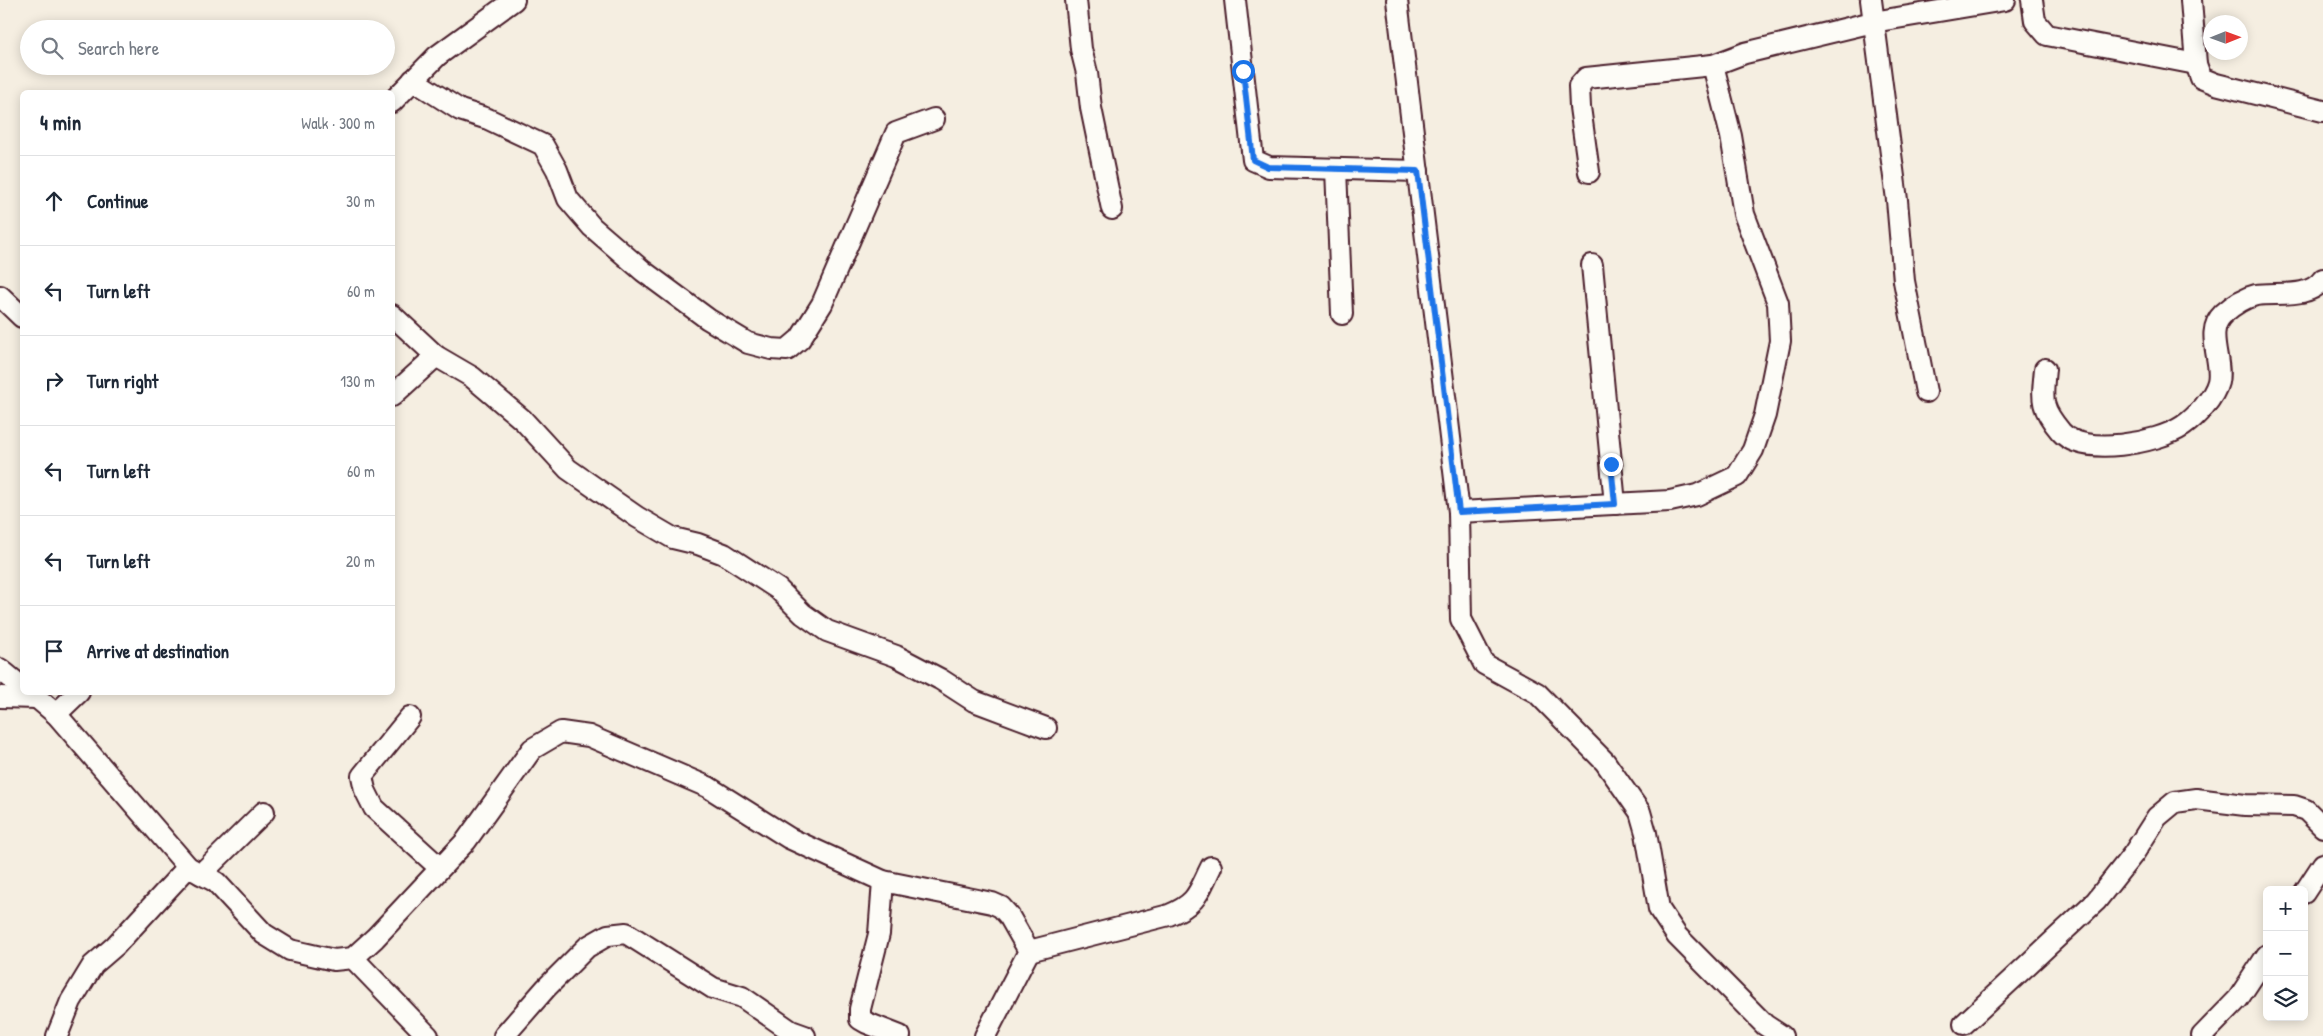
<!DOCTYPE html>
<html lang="en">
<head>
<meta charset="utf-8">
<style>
  :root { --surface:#fff; --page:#f6f6f7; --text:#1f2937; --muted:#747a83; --line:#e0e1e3 }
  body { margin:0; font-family:"Patrick Hand",sans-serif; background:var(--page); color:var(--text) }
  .controls { position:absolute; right:15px; bottom:15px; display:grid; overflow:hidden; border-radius:8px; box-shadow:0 2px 12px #0003 }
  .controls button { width:45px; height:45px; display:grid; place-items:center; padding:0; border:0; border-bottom:1px solid var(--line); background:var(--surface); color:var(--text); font:25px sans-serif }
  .compass { position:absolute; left:2203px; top:15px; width:45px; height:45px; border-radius:50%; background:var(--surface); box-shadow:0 2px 12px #0003; rotate:89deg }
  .stop { position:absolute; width:15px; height:15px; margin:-11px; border:4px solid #1a73e8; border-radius:50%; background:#fff }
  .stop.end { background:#1a73e8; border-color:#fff; box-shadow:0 1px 5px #0008 }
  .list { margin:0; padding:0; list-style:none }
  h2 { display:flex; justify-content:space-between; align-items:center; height:65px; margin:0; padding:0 20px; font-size:21px }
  h2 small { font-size:16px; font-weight:400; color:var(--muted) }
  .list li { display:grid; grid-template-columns:32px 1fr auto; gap:15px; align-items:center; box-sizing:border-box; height:90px; padding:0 20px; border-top:1px solid var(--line) }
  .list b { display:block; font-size:19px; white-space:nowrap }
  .list em { font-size:16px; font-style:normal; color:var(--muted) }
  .icon { flex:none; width:28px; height:28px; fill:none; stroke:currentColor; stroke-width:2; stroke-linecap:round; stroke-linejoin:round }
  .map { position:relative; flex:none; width:2323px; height:1036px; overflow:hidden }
  .search { position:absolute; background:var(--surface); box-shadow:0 2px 12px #0003; left:20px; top:20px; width:375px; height:55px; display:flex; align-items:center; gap:12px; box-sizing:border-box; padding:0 18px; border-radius:28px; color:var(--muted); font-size:19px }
  .panel { position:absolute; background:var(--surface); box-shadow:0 2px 12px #0003; left:20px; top:90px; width:375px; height:605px; border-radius:8px }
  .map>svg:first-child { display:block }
</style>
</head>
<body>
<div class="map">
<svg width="2323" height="1036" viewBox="0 0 2323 1036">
  <rect width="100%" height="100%" fill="#f5eee1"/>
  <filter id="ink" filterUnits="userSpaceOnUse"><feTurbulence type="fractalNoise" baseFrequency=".02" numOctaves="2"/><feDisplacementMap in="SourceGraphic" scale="10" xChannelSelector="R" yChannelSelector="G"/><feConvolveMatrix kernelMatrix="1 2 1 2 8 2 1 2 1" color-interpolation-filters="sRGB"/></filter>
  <g filter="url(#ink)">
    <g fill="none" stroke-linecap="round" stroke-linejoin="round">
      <g stroke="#4a1f2b" stroke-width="24">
        <g id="minor">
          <polyline points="1076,0 1081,49 1087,73 1091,108 1112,209"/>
          <polyline points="1235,0 1253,160 1269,167 1418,171"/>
          <polyline points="1397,0 1459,512 1461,619 1484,664 1537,693 1605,762 1640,812 1646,833 1659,909 1677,936 1765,1025 1782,1036"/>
          <polyline points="1871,0 1897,200 1904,281 1926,392"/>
          <polyline points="2032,0 2035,21 2047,35 2196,64"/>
          <polyline points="2191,0 2196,64 2201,78 2216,84 2323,111"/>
          <polyline points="413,80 460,110 488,119 543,145 557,170 568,199 592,227 643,271 708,319 748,343 771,349 787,350 800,339 822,304 896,133 934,119"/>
          <polyline points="392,102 437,56 514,0"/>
          <polyline points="1336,169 1342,314"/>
          <polyline points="1589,172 1580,107 1579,86 1586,78 1713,65 1745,53 1873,22 2005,0"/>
          <polyline points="1592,265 1615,504"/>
          <polyline points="0,296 22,317"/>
          <polyline points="392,315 436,356 472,377 523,420 568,469 637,517 673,538 698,544 724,554 778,589 803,614 827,631 896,656 940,679 974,701 1046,728"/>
          <path d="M2045 369C2042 400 2040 407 2061 432 2083 457 2158 443 2183 426 2196 417 2214 398 2218 382 2223 360 2204 332 2223 314 2233 305 2243 298 2256 295 2276 292 2310 299 2323 279"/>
          <polyline points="392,396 436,356"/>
          <polyline points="1459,512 1670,501 1697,495 1737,476 1753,450 1765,415 1780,341 1778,303 1744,214 1731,136 1713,65"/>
          <polyline points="0,669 22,687"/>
          <polyline points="30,692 56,714 188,867 216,882 264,934 290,950 334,960 353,958 375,938 466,841 532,749 561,732 589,736 708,787 789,838 883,881 992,903 1001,907 1009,916 1029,951 985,1036"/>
          <polyline points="0,697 37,698"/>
          <polyline points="56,714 79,692"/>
          <polyline points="410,717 362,776 365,790 374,808 440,868"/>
          <polyline points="201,874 264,812"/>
          <polyline points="883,881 879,934 860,1009 860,1019 867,1023 900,1036"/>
          <polyline points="2304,893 2323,864"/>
          <path d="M1029 951 1169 915C1198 903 1198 893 1211 867"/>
          <polyline points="353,958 428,1036"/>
          <polyline points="1964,1024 2096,901 2134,853 2157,817 2175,802 2196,799 2245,805 2294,806 2306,810 2323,827"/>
          <polyline points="57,1036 71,1001 93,965 115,946 188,867"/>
          <polyline points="504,1036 546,988 587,947 608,935 626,933 713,988 742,997 791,1031 805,1036"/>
          <polyline points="2202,1036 2238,999 2267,955"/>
        </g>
      </g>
      <use href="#minor" stroke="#fdfcf7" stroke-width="20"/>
    </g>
  </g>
  <g fill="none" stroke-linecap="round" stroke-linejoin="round" filter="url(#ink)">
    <polyline stroke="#1a73e8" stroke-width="6" points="1243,71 1253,160 1268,167 1418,171 1459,512 1615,504 1611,464"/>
  </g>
</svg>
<div class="controls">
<button>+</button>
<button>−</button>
<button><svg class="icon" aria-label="layers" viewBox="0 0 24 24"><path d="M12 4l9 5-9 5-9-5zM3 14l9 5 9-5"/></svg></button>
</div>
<svg class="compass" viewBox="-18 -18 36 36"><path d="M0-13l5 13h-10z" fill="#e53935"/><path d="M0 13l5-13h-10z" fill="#747a83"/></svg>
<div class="stop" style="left:1243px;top:71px"></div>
<div class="stop end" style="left:1611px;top:464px"></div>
<div class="search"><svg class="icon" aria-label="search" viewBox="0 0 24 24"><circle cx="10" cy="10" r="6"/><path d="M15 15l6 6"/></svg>Search here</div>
<section class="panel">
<h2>4 min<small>Walk · 300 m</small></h2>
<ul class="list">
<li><svg class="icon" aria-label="ahead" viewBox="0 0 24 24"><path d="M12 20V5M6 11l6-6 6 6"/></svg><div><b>Continue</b></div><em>30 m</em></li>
<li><svg class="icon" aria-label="left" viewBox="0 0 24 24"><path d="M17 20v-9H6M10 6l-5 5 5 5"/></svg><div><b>Turn left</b></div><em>60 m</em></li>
<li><svg class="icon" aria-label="right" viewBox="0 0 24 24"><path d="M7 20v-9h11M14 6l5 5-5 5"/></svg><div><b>Turn right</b></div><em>130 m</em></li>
<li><svg class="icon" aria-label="left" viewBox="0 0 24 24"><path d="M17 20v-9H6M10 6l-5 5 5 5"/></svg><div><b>Turn left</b></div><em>60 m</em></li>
<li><svg class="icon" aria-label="left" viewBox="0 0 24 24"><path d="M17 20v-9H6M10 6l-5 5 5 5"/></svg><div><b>Turn left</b></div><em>20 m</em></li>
<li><svg class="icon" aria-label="arrive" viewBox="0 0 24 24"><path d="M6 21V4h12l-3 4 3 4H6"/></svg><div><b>Arrive at destination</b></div></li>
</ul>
</section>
</div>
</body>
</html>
